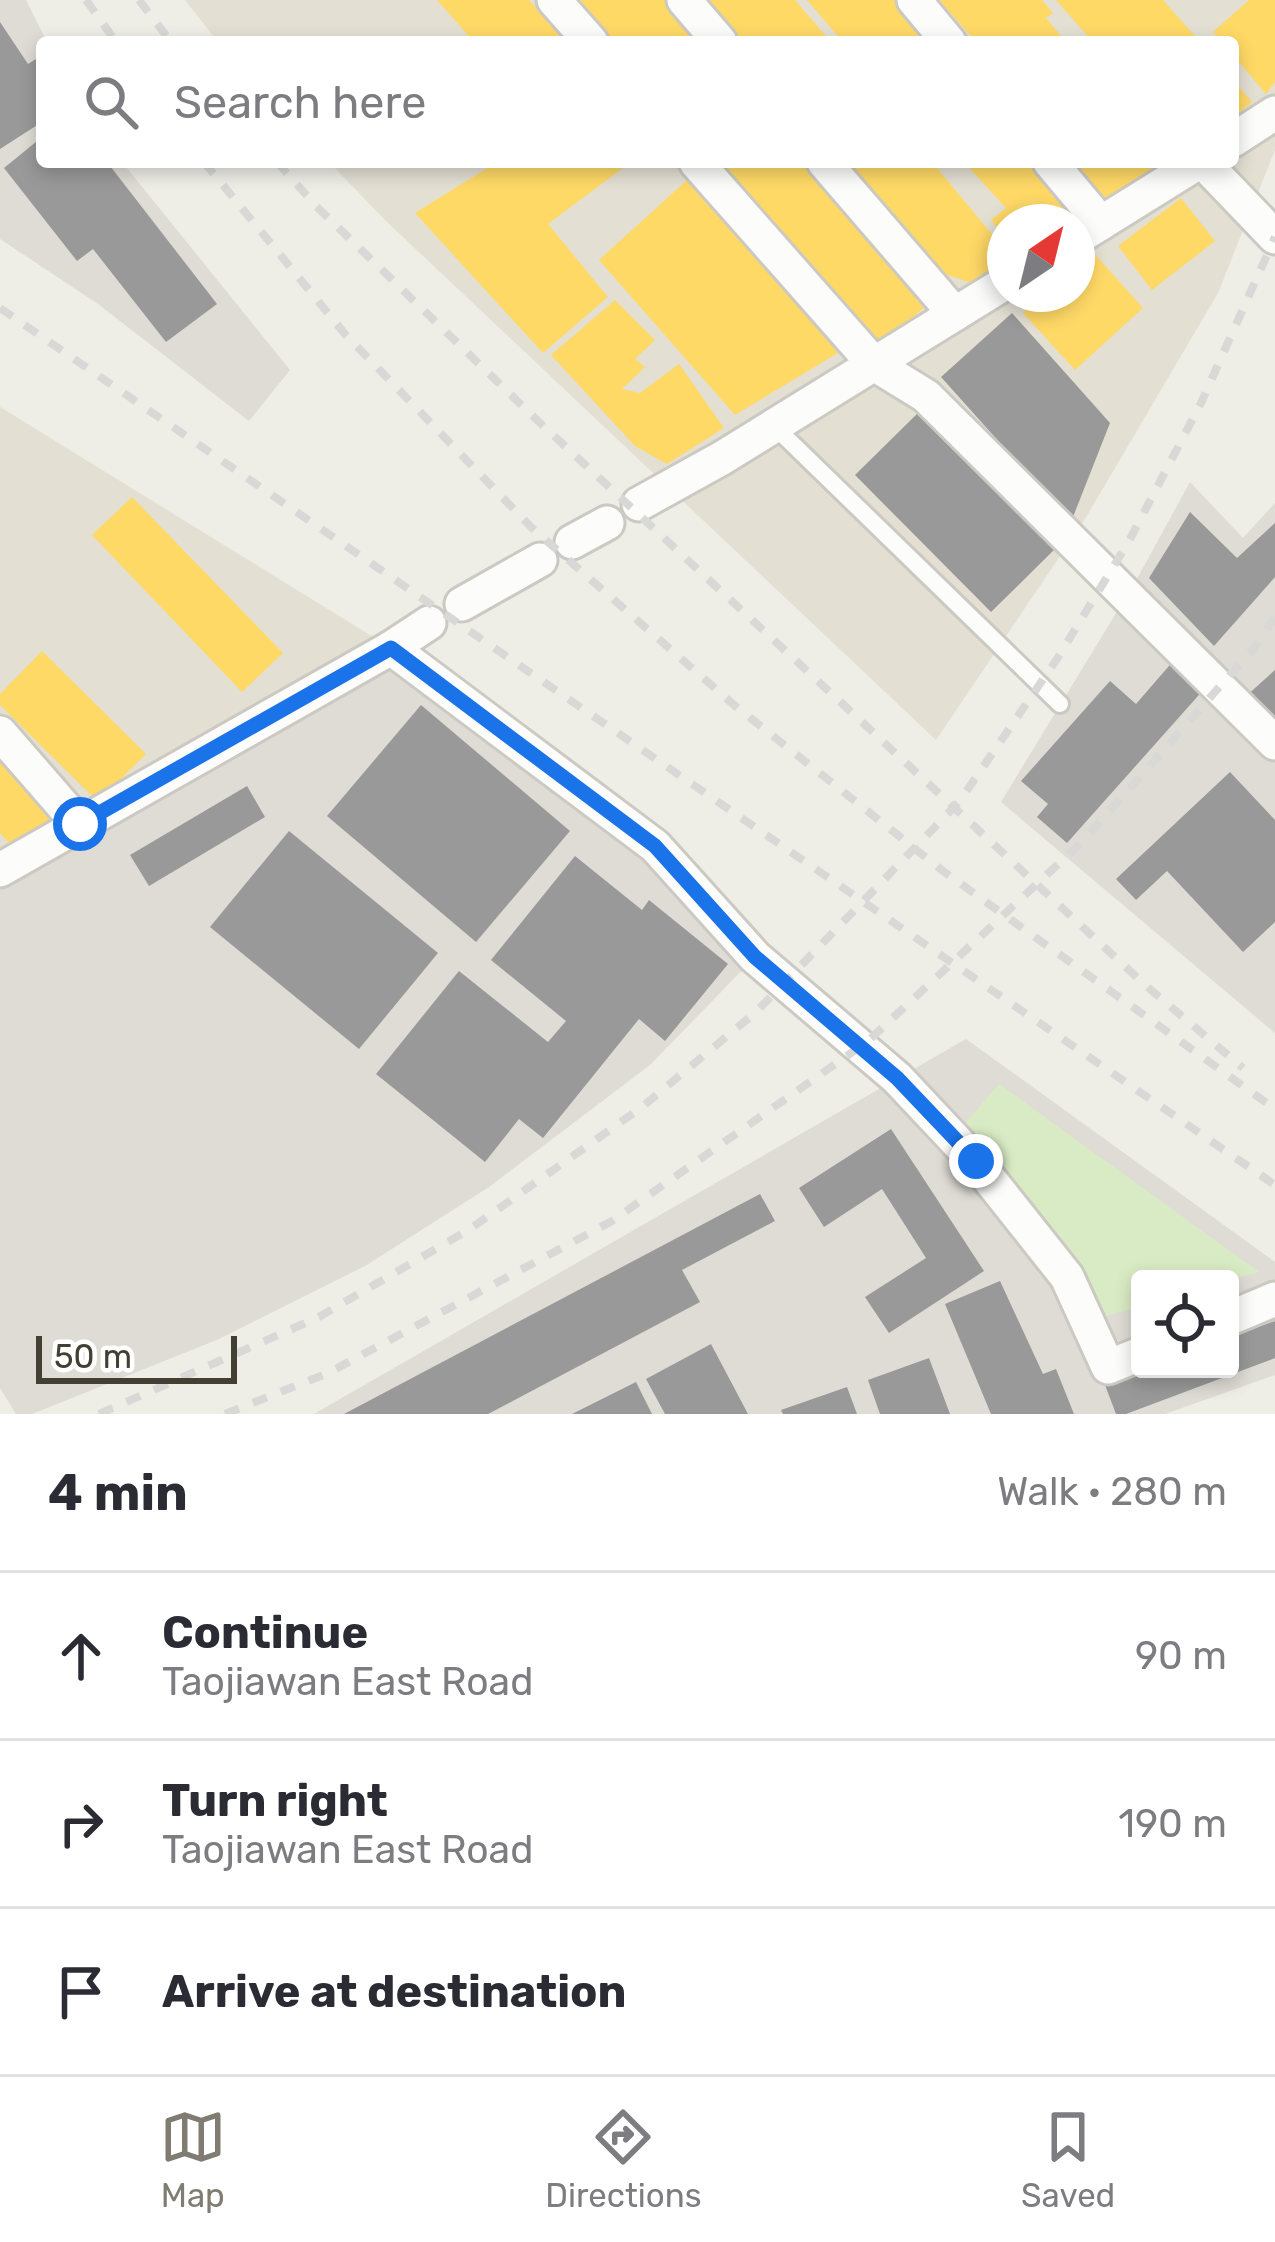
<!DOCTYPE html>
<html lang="en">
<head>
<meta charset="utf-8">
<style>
  :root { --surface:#fff; --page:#f2f2f3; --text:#2b2b33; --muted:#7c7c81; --line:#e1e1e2; --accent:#807c72 }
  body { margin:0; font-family:Rubik,sans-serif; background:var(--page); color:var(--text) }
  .controls { position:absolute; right:36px; bottom:36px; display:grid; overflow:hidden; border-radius:12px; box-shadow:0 6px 18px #0003 }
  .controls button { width:108px; height:108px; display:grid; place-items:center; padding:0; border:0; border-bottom:3px solid var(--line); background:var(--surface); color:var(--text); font:60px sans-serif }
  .compass { position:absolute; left:987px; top:204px; width:108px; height:108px; border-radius:50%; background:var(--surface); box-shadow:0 6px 18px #0003; rotate:35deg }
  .scale { position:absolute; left:36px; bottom:30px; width:201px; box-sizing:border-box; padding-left:12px; border:6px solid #443f33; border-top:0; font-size:33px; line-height:42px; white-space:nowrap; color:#443f33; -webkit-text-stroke:9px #fff; paint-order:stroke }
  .stop { position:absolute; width:36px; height:36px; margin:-27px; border:9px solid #1a73e8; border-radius:50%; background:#fff }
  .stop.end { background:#1a73e8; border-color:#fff; box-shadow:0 3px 12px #0008 }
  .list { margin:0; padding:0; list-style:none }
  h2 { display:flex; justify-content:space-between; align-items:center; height:156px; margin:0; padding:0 48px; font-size:51px }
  h2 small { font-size:39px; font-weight:400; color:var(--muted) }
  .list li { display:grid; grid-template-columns:78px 1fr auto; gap:36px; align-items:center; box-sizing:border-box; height:168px; padding:0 48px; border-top:3px solid var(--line) }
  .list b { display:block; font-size:45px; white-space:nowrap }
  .list p { margin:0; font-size:39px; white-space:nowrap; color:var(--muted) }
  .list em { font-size:39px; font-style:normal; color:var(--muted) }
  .icon { flex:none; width:66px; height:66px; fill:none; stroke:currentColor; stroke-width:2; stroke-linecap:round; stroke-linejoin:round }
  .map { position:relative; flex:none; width:1275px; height:1414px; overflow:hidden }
  .search { position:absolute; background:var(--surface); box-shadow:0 6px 18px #0003; left:36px; right:36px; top:36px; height:132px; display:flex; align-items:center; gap:30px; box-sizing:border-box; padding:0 42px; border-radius:12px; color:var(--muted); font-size:45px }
  .sheet { height:660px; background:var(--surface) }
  nav { display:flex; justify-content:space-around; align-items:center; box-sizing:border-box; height:168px; border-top:3px solid var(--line); background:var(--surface); font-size:33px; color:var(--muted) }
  nav a { display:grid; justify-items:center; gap:6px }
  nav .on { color:var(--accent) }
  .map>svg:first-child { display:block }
</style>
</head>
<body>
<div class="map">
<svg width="1275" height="1414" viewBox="0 0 1275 1414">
  <rect width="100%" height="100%" fill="#eeede6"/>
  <g fill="#e3dfd3" fill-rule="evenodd">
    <path d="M185 0H1275V150L1218 293 1085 519 936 740 386 221 329 162H1233V42H218ZM1005 222H1077V294H1005Z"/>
    <polygon points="0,407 391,648 0,870"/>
  </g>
  <g fill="#dedcd4" fill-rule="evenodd">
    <polygon points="0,0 26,0 47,42 42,42 42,162 122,162 290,370 249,421 98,304 0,239"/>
    <polygon points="1190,482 1243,538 1275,503 1275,1033 1001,802 1138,577"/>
    <polygon points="391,648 655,846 755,957 650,1065 489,1187 365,1266 219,1339 32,1414 16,1414 0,1388 0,872"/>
    <path d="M966 1039 1275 1262V1375L1165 1414H314ZM1140 1279H1230V1369H1140Z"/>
  </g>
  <polygon fill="#d9ebc4" points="999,1084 1259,1272 1230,1280 1140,1279 1140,1306 1106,1316 1077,1267 957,1133"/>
  <g fill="#ffd966">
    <polygon points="437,0 529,0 568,42 474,42"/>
    <polygon points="576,0 664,0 701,42 613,42"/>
    <polygon points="698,0 795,0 831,42 734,42"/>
    <polygon points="807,0 900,0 936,42 843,42"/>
    <polygon points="939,0 1042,0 1053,13 1046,18 1066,42 976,42"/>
    <polygon points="1056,0 1163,0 1200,42 1093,42"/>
    <polygon points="1249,0 1275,0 1275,82 1266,94 1233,55 1233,42 1222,42 1213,32"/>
    <polygon points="1233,80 1252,102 1233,118"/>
    <polygon points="497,162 631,162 548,224 608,297 543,353 415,213"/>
    <polygon points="715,162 806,162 929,303 876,350"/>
    <polygon points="838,162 932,162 1005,250 1005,268 980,286 930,269"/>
    <polygon points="964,162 1037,162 1079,212 1067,222 1005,222 1005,238 991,220 1006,208"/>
    <polygon points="1056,162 1169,162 1104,217"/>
    <polygon points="687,180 846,348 735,415 599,260"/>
    <polygon points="1181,198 1215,241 1152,290 1118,246"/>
    <polygon points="1092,251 1143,308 1075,370 1023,313 1045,294 1077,294 1077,265"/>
    <polygon points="615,300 655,340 635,359 645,367 622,389 640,393 679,364 724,428 667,464 635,446 551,355"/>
    <polygon points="132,497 283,653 242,692 92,535"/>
    <polygon points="42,651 146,754 98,802 0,705 0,694"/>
    <polygon points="0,754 58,818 19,854 0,833"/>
  </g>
  <g fill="#999">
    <polygon points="0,22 28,64 36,59 42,68 42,122 0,149"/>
    <polygon points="42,137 42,162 107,162 217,304 166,342 93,249 77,261 4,168"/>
    <polygon points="1012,313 1110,423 1071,522 941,377"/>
    <polygon points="921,410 1057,547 991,612 855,475"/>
    <polygon points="1190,512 1237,558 1275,523 1275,577 1214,646 1149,578"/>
    <polygon points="1175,659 1206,687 1067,843 1037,817 1048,804 1021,781 1110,681 1136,704"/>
    <polygon points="1275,670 1275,729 1244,698"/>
    <polygon points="421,705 570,831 476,942 327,816"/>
    <polygon points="1230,772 1275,820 1275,922 1243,952 1167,871 1136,900 1116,879"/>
    <polygon points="247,786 265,817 149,886 130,855"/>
    <polygon points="289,831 438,953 359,1049 210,927"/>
    <polygon points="575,856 642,910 649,900 728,964 665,1041 639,1019 543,1138 519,1119 485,1162 376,1074 459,971 548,1042 566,1021 491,960"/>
    <polygon points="891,1129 984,1271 889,1333 865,1297 926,1258 882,1189 824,1227 799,1188"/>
    <polygon points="760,1194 775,1221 682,1270 700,1302 488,1414 344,1414"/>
    <polygon points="1000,1281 1043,1374 1056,1369 1074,1414 991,1414 945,1304"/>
    <polygon points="1275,1321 1275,1358 1126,1414 1116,1414 1105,1385 1146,1369 1230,1369 1230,1337"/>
    <polygon points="711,1344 748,1414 665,1414 646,1379"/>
    <polygon points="929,1358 950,1414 880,1414 868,1380"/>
    <polygon points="636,1382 652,1414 572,1414"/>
    <polygon points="847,1387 857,1414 783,1414 781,1410"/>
  </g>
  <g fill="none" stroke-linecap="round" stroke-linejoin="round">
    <g stroke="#cbc9c2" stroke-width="22">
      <polyline id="lane" points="774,426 1060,704"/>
    </g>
    <g stroke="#cbc9c2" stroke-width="39">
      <g id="street">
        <polyline points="554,0 591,42"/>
        <polyline points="684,0 720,42"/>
        <polyline points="914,0 949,42"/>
        <polyline points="1233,140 1275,113"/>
        <polyline points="696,162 874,364 926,396 1275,743"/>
        <polyline points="824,162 955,314"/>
        <polyline points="1050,162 1101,223"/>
        <polyline points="1203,162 1275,237"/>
        <polyline points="1077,238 1199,162"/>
        <polyline points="639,504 722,458 1005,283"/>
        <polyline points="572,542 607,523"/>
        <polyline points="462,604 540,560"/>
        <polyline points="391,648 429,623"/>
        <polyline points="0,733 79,824"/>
        <polyline points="0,870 391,648 655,846 755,957 897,1078 975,1161 1067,1277 1108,1367 1140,1354"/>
        <polyline points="1230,1318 1275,1299"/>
      </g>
    </g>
    <use href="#lane" stroke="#fcfcfb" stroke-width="16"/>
    <use href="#street" stroke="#fcfcfb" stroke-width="33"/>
    <g stroke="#d8d8d7" stroke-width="8" stroke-dasharray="15 15" stroke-linecap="butt">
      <polyline points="86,0 116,42"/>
      <polyline points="139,0 171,42"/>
      <polyline points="204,162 345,334 532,528 734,705 943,871 1275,1109"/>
      <polyline points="277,162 316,206 538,421 1144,984 1243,1068"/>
      <polyline points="0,308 1275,1185"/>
      <polyline points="99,1414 319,1317 470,1229 642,1107 756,1012 959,802 1057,659 1129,541 1201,403 1275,237"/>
      <polyline points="225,1414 328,1373 612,1221 868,1041 1083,841 1253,649 1275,617"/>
    </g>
  </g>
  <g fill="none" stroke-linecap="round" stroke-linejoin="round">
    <polyline stroke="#1a73e8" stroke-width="15" points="80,824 391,648 655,846 755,957 897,1078 976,1161"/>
  </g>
</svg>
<div class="controls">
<button><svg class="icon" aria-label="locate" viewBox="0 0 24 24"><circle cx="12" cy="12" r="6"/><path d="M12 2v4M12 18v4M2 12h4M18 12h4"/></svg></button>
</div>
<svg class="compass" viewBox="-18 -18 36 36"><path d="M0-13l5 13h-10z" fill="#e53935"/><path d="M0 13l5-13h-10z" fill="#7c7c81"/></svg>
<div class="scale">50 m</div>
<div class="stop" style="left:80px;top:824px"></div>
<div class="stop end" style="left:976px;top:1161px"></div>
<div class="search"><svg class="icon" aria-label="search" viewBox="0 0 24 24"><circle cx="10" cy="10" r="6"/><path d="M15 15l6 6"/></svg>Search here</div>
</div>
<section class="sheet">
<h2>4 min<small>Walk · 280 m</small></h2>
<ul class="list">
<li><svg class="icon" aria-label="ahead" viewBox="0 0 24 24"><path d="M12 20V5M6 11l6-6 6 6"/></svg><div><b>Continue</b><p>Taojiawan East Road</p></div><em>90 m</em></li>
<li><svg class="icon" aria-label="right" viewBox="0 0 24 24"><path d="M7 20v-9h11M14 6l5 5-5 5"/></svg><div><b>Turn right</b><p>Taojiawan East Road</p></div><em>190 m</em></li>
<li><svg class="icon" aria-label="arrive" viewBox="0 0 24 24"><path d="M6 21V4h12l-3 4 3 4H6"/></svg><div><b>Arrive at destination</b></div></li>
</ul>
</section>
<nav>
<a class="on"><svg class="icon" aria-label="map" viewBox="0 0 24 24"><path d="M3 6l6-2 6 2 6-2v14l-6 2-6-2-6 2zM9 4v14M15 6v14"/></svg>Map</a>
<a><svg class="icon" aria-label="directions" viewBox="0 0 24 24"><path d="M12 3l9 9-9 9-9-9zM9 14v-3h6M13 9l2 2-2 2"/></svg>Directions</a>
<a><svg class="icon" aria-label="saved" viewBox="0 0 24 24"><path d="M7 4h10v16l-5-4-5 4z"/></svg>Saved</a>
</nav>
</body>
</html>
